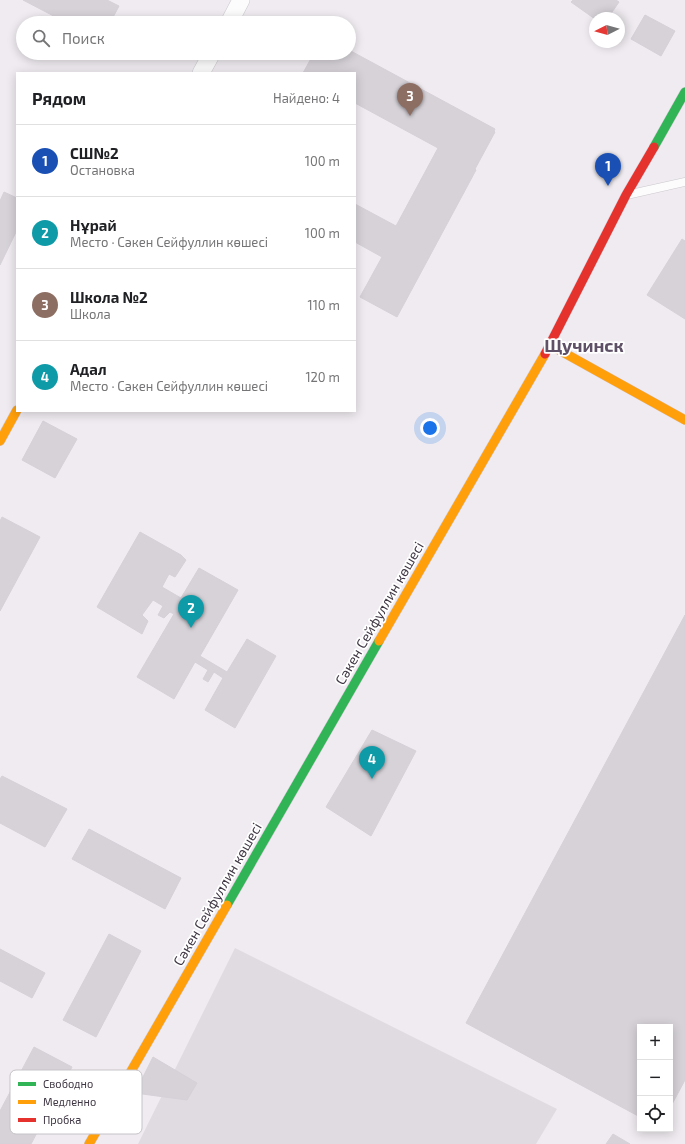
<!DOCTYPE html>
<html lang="ru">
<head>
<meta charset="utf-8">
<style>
  :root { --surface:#fff; --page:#f2f2f2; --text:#202124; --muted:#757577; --line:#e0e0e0; --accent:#7c3aed }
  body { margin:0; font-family:"Exo 2",sans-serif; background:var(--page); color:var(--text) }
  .controls { position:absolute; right:12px; bottom:12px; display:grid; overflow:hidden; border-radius:0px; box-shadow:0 2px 10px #0003 }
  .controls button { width:36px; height:36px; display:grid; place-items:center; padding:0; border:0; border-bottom:1px solid var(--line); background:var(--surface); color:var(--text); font:20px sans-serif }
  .compass { position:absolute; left:589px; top:12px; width:36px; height:36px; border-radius:50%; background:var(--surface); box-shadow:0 2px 10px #0003; rotate:264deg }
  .you { position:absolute; left:430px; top:428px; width:14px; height:14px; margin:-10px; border:3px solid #fff; border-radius:50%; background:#1a73e8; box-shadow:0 0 0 6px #1a73e833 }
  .badge { display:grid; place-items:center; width:26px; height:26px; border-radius:50%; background:var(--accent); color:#fff; font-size:13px; font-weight:700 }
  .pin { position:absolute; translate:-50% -33px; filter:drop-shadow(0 1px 2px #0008) }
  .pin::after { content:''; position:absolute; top:21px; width:14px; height:12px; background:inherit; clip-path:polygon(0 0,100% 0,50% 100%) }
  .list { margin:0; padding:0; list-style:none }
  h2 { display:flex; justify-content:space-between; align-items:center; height:52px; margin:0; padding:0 16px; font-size:17px }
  h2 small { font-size:13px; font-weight:400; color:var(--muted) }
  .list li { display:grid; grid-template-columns:26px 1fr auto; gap:12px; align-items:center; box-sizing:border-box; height:72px; padding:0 16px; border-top:1px solid var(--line) }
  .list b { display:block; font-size:15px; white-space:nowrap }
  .list p { margin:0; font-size:13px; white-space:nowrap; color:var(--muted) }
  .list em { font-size:13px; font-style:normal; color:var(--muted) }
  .icon { flex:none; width:22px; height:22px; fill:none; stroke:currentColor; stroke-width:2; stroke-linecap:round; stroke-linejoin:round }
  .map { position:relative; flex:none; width:685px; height:1144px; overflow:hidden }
  .search { position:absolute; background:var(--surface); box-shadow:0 2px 10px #0003; left:16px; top:16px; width:340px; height:44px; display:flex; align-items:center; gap:10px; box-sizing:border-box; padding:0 14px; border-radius:22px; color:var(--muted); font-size:15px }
  .panel { position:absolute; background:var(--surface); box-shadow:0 2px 10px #0003; left:16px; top:72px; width:340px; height:340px; border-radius:0px }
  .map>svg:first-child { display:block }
</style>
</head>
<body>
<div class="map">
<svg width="685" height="1144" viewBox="0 0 685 1144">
  <rect width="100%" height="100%" fill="#efebf0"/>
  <polygon fill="#dfdbe1" points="235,948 557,1109 536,1144 138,1144"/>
  <g fill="#d6d2d8" stroke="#d6d1d8">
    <polygon points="23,0 107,0 119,6 110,23 67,23"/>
    <polygon points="573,0 616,0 619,2 608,18 595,19 571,2"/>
    <polygon points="645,15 675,31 661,56 631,39"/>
    <polygon points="349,50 495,129 494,131 495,132 475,169 476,170 397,317 360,297 382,257 355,242 355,204 396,226 438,148 355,103 355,73 303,73 314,53 349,53"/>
    <polygon points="4,192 17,198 17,230 0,265 0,201"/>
    <polygon points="682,239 685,241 685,319 647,295"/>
    <polygon points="43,421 77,439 55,478 22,460"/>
    <polygon points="2,517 40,537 0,611 0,521"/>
    <polygon points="140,532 181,555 186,560 175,577 169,574 162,587 181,598 199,568 238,590 200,656 227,672 247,639 276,656 235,728 205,710 223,678 214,672 208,682 203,679 208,670 195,662 174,699 137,677 174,614 170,612 164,618 158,615 163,606 153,600 142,615 148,621 142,634 97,607"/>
    <polygon points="685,615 685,1080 670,1108 670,1027 640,1027 640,1117 466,1023"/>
    <polygon points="372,730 416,751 371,836 326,807"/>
    <polygon points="2,776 67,809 45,847 0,823 0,779"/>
    <polygon points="89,829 181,878 165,909 72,859"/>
    <polygon points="109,934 141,951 96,1037 63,1020"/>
    <polygon points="0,949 45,973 32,998 0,981"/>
    <polygon points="34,1047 72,1067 31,1144 0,1144 0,1111"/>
    <polygon points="153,1057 197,1083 187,1100 135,1093"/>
    <polygon points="613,1134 630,1144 606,1144"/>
  </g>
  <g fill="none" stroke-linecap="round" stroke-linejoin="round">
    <g stroke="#ccc9ce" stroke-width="9">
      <polyline id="lane" points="631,194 685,182"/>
    </g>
    <g stroke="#ccc9ce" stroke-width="18">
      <g id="street">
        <polyline points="229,23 241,0"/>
        <polyline points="201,73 212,53"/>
      </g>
    </g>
    <g stroke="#d2c9d4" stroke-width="10">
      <g id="fast">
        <polyline points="654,147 685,92"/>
        <polyline points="227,905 379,641"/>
      </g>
    </g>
    <g stroke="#d2c9d4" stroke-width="10">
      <g id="slow">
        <polyline points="550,345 685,420"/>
        <polyline points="0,441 17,410"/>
        <polyline points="379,641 545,354"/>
        <polyline points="89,1144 227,905"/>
      </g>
    </g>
    <g stroke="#d2c9d4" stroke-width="10">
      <polyline id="jam" points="545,354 626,195 654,147"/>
    </g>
    <use href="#lane" stroke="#fdfcfd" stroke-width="8"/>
    <use href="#street" stroke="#fdfcfd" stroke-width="17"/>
    <use href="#fast" stroke="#30b455" stroke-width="9"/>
    <use href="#slow" stroke="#ff9f0a" stroke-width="9"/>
    <use href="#jam" stroke="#e5322d" stroke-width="9"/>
  </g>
  <g text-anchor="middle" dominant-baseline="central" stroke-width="3.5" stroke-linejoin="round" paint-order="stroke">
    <g font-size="14" fill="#403845" stroke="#fff">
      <text transform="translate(379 613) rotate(-60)">Сәкен Сейфуллин көшесі</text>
      <text transform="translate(217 894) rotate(-60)">Сәкен Сейфуллин көшесі</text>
    </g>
    <g font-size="18" font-weight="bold" fill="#5e5066" stroke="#fff">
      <text x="584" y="345">Щучинск</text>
    </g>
  </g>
  <rect x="10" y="1070" width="132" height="64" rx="6" fill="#fff" stroke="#c6c3c7" stroke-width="1"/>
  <rect x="18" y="1082" width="18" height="4" fill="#30b455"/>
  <rect x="18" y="1100" width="18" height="4" fill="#ff9f0a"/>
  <rect x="18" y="1118" width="18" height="4" fill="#e5322d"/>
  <g font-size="11" fill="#403845">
    <text x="43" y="1088">Свободно</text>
    <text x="43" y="1106">Медленно</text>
    <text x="43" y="1124">Пробка</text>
  </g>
</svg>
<div class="controls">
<button>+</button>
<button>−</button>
<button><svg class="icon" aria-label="locate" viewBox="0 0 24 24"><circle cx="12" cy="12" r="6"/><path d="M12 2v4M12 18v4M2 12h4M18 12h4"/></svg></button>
</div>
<svg class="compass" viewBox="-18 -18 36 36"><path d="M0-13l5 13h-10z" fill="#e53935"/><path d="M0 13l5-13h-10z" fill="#757577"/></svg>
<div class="you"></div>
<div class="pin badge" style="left:608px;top:186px;background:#1a4fb4">1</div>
<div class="pin badge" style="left:191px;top:628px;background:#0f9aa8">2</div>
<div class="pin badge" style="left:410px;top:116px;background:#8d6e63">3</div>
<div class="pin badge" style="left:372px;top:779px;background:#0f9aa8">4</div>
<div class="search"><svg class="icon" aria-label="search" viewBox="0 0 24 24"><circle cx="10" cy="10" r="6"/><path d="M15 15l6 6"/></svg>Поиск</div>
<section class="panel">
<h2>Рядом<small>Найдено: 4</small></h2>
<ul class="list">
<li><span class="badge" style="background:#1a4fb4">1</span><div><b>СШ№2</b><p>Остановка</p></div><em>100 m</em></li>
<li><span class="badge" style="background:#0f9aa8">2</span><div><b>Нұрай</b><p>Место · Сәкен Сейфуллин көшесі</p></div><em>100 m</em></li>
<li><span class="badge" style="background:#8d6e63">3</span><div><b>Школа №2</b><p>Школа</p></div><em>110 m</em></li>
<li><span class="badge" style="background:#0f9aa8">4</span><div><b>Адал</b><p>Место · Сәкен Сейфуллин көшесі</p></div><em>120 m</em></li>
</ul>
</section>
</div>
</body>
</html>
